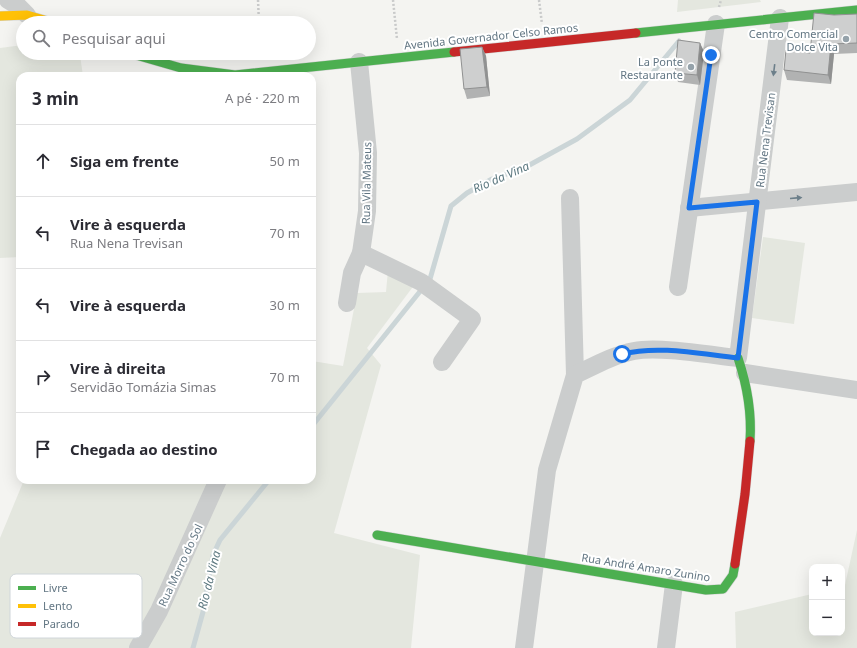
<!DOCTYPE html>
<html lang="pt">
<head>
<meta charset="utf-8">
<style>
  :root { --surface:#fff; --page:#f7f7f7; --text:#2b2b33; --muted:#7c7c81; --line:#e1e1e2 }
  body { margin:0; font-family:"Noto Sans",sans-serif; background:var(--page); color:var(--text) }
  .controls { position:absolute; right:12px; bottom:12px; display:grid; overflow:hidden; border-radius:8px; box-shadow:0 4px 16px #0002 }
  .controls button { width:36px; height:36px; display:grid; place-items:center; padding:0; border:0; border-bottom:1px solid var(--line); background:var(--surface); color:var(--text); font:20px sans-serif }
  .stop { position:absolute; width:12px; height:12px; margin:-9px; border:3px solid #1a73e8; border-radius:50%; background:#fff }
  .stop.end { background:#1a73e8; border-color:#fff; box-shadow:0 1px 4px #0008 }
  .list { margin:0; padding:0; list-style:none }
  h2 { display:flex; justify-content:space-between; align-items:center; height:52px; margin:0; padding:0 16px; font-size:17px }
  h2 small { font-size:13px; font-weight:400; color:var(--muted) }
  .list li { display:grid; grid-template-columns:26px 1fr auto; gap:12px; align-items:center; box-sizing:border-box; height:72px; padding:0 16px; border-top:1px solid var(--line) }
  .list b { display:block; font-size:15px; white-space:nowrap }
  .list p { margin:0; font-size:13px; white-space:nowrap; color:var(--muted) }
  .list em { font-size:13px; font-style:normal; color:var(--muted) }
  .icon { flex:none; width:22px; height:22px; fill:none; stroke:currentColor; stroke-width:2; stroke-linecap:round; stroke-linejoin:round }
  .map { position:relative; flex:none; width:857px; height:648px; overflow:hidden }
  .search { position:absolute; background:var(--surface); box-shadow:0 4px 16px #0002; left:16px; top:16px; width:300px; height:44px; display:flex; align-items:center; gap:10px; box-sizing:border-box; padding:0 14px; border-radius:22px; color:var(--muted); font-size:15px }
  .panel { position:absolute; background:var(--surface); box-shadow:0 4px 16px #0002; left:16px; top:72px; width:300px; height:412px; border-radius:12px }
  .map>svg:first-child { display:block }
</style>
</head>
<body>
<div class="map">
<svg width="857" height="648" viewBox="0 0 857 648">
  <rect width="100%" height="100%" fill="#f4f4f1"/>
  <g fill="#e4e7df">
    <polygon points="678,0 760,0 761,2 677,12"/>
    <polygon points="23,45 23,53 74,53 80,55 83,76 20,76 20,257 0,258 0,48"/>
    <polygon points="763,237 805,243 794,324 752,318"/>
    <polygon points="388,270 415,284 367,348 381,365 334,533 420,555 411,648 0,648 0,538 24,480 312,480 312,361 343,366 357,293 386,292"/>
    <polygon points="857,530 857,648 736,648 735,612 812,594 812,633 842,633 842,586 845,585"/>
  </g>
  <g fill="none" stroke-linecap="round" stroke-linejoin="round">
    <g stroke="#cbd5d7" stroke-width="5">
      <polyline points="312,426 430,279 451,206 467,193 492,179 524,168 577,139 630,100 679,41"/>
      <polyline points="193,648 203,612 213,555 220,540 269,480"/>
    </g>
    <g stroke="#d0d2d1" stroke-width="10">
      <g id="fast">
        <polyline points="636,33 857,10"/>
        <polyline points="129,53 181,68 235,75 454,52"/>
        <path d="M738 358C747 385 752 412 750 441"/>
        <polyline points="377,535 706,590 723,589 733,575 735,564"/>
      </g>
    </g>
    <g stroke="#d0d2d1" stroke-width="10">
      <polyline id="slow" points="0,16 27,15 54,23"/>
    </g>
    <g stroke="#d0d2d1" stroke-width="10">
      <g id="jam">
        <polyline points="454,52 636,33"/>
        <polyline points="735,564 745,494 750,441"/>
      </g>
    </g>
    <g stroke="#c9caca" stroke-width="2.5" stroke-dasharray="2 2" stroke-linecap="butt">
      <polyline points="258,0 259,23"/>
      <polyline points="393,0 397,39"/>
      <polyline points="539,0 542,24"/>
      <polyline points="719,7 721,0"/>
    </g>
    <g stroke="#cbcdcd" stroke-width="18">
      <polyline points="8,0 18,6 27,15"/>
      <polyline points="570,198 575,375"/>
      <polyline points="689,208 857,192"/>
      <polyline points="361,253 421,282 472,319 442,362"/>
      <polyline points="678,287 716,24"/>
      <polyline points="347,303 352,273 361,253 367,211 368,153 359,62"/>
      <polyline points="745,373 857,390"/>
      <polyline points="138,648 159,611 218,480"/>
      <path d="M524 648 547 470 575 375C594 366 613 355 634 351 659 346 710 355 738 358L780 18"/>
      <polyline points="666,648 674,584"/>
    </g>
    <use href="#fast" stroke="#4caf50" stroke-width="9"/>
    <use href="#slow" stroke="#ffc107" stroke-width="9"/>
    <use href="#jam" stroke="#c62828" stroke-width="9"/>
  </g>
  <g fill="#b1b2b2">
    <polygon points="857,14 857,53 834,54 831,84 787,80 784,70 810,53 834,15"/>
    <polygon points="700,43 704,52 700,85 678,82 675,73"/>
    <polygon points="482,47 486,56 490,96 467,99 464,89"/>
  </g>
  <g fill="#909191">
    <polygon points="700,43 704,52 700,85 697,75"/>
    <polygon points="831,44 834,54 831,84 828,75"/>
    <polygon points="482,47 486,56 490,96 487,87"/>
  </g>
  <g fill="#cecfcf" stroke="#909191">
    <polygon points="814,13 834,15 857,14 857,43 831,44 828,75 784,70 786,50 810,53"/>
    <polygon points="678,40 700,43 697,75 675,73"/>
    <polygon points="482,47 487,87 464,89 460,49"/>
  </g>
  <defs><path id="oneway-solid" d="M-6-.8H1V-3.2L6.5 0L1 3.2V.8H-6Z"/></defs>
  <g fill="#6c7f8a">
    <use href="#oneway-solid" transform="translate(774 70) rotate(97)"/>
    <use href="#oneway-solid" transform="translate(796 198) rotate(-5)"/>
  </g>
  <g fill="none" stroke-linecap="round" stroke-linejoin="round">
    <path stroke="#1a73e8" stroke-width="5" d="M622 354C659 345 700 354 738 358L757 202 689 208 711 55"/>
  </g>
  <g fill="#95a2aa" stroke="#fff" stroke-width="1.5">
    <circle cx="846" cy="39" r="4"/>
    <circle cx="691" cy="67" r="4"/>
  </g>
  <g text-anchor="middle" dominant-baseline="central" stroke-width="4" stroke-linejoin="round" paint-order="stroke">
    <g font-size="11" fill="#627683" stroke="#fff" text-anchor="end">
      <text x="838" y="33">Centro Comercial<tspan x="838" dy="13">Dolce Vita</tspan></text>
      <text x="683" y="61">La Ponte<tspan x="683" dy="13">Restaurante</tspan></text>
    </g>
    <g font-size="11" fill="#627683" stroke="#fff">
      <text transform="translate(491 36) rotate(-6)">Avenida Governador Celso Ramos</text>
      <text transform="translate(765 140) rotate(-83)">Rua Nena Trevisan</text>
      <text transform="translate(366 183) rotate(-89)">Rua Vila Mateus</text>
      <text transform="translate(180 565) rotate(-65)">Rua Morro do Sol</text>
      <text transform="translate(646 567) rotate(9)">Rua André Amaro Zunino</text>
    </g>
    <g font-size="12" font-style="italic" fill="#5d7981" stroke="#fff">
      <text transform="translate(501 177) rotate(-24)">Rio da Vina</text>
      <text transform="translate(209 580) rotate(-76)">Rio da Vina</text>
    </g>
  </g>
  <rect x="10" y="574" width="132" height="64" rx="6" fill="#fff" stroke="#d0d6da" stroke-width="1"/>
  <rect x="18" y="586" width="18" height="4" fill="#4caf50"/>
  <rect x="18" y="604" width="18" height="4" fill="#ffc107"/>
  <rect x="18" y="622" width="18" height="4" fill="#c62828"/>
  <g font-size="11" fill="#627683">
    <text x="43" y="592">Livre</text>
    <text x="43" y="610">Lento</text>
    <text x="43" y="628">Parado</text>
  </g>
</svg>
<div class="controls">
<button>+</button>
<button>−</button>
</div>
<div class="stop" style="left:622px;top:354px"></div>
<div class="stop end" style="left:711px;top:55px"></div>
<div class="search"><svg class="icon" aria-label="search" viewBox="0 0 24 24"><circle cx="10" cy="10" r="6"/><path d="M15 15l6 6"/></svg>Pesquisar aqui</div>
<section class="panel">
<h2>3 min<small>A pé · 220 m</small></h2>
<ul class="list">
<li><svg class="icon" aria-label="ahead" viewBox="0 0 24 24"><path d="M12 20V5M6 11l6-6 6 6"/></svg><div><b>Siga em frente</b></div><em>50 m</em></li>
<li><svg class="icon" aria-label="left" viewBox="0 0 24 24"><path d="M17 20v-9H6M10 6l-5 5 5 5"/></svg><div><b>Vire à esquerda</b><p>Rua Nena Trevisan</p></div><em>70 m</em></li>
<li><svg class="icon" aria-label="left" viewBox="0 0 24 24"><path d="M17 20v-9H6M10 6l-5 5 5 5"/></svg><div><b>Vire à esquerda</b></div><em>30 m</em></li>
<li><svg class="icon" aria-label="right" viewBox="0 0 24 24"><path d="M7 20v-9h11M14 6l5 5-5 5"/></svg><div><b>Vire à direita</b><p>Servidão Tomázia Simas</p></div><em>70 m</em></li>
<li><svg class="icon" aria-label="arrive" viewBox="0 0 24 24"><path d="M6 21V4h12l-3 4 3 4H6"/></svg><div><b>Chegada ao destino</b></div></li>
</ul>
</section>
</div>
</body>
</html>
